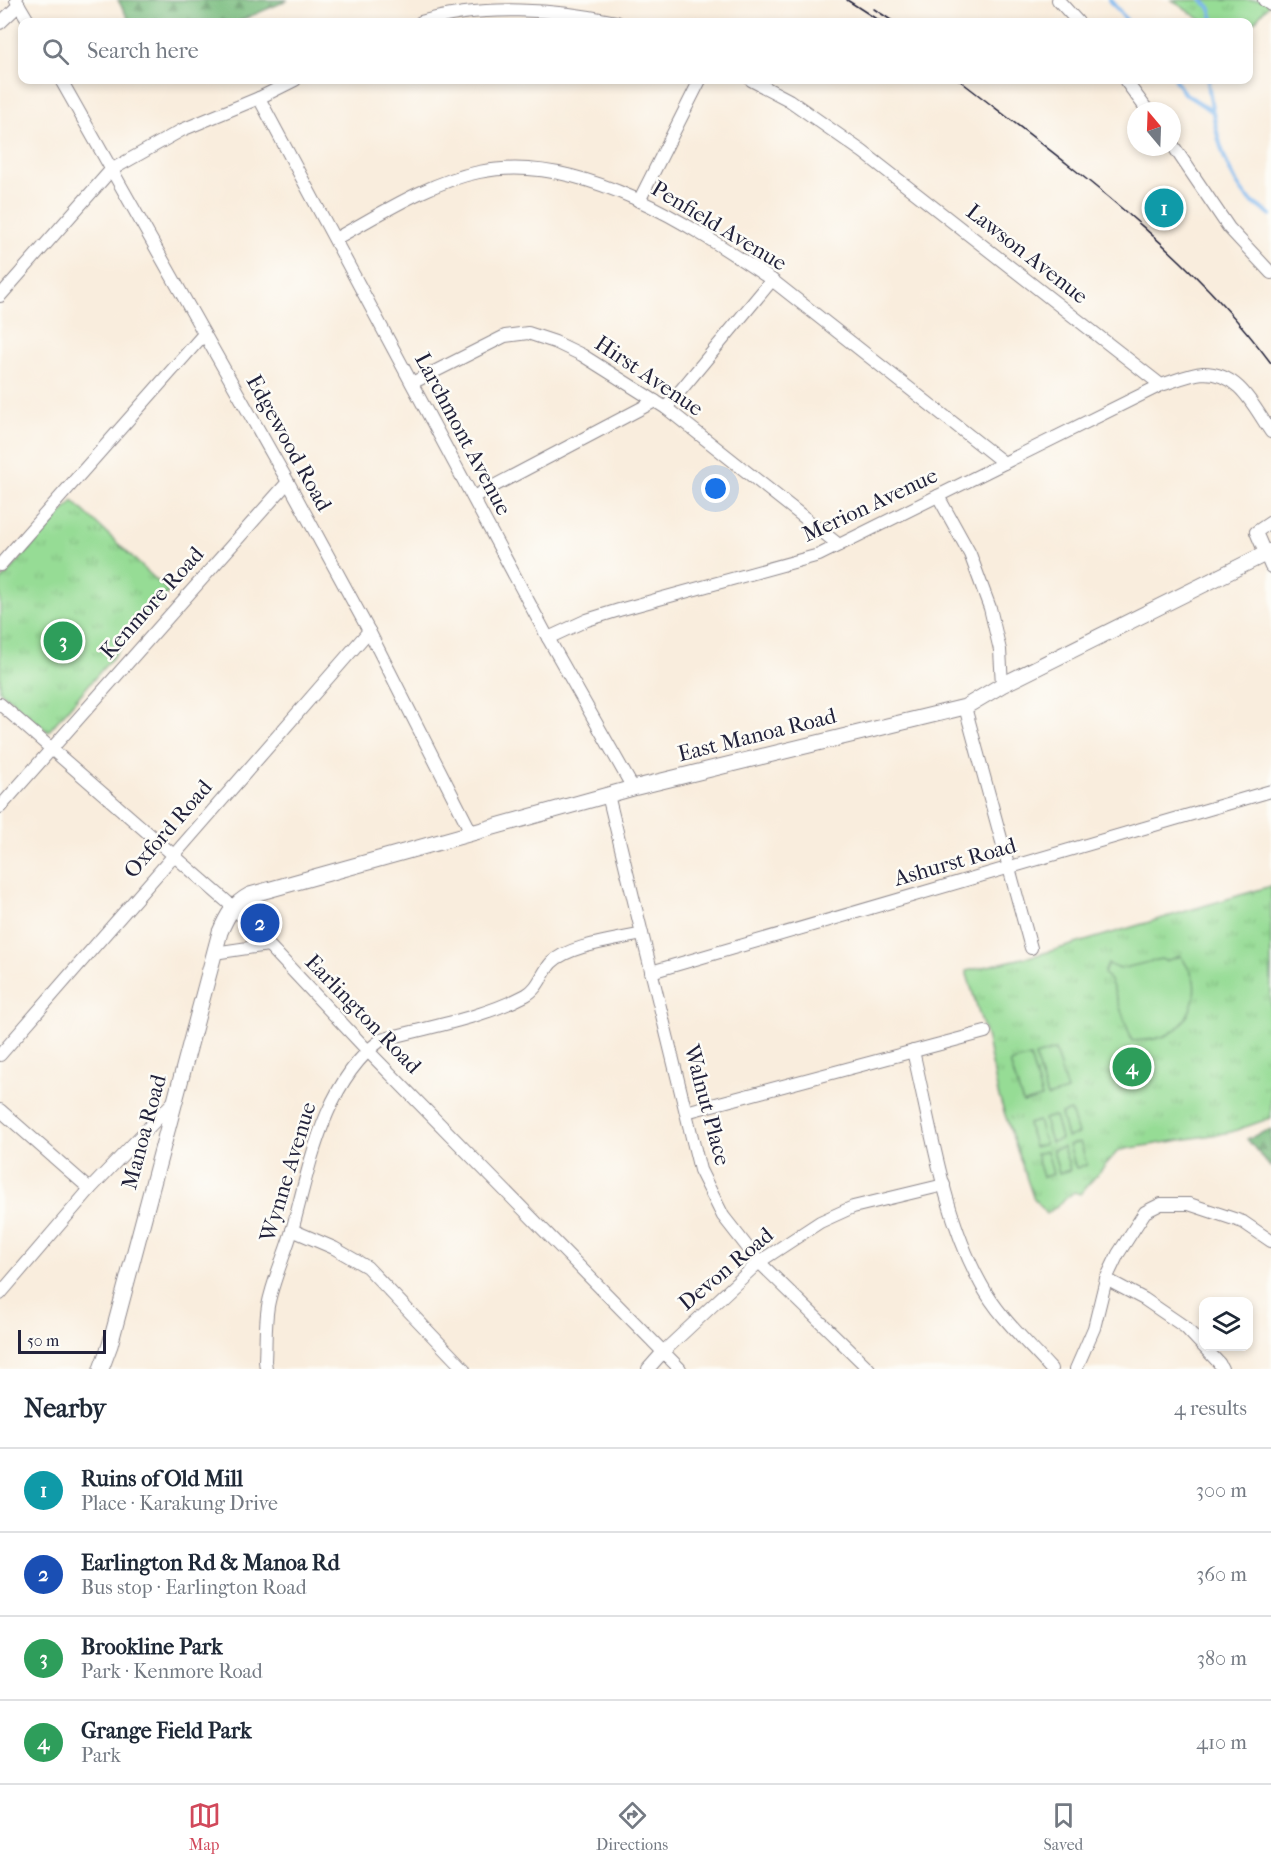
<!DOCTYPE html>
<html lang="en">
<head>
<meta charset="utf-8">
<style>
  :root { --surface:#fff; --page:#f2f2f3; --text:#1f2937; --muted:#747a83; --line:#e0e1e3; --accent:#d1495b }
  body { margin:0; font-family:"IM FELL French Canon",serif; background:var(--page); color:var(--text) }
  .controls { position:absolute; right:18px; bottom:18px; display:grid; overflow:hidden; border-radius:12px; box-shadow:0 3px 9px #0003 }
  .controls button { width:54px; height:54px; display:grid; place-items:center; padding:0; border:0; border-bottom:2px solid var(--line); background:var(--surface); color:var(--text); font:30px sans-serif }
  .compass { position:absolute; left:1127px; top:102px; width:54px; height:54px; border-radius:50%; background:var(--surface); box-shadow:0 3px 9px #0003; rotate:341deg }
  .scale { position:absolute; left:18px; bottom:15px; width:88px; box-sizing:border-box; padding-left:6px; border:3px solid #22223b; border-top:0; font-size:16px; line-height:21px; white-space:nowrap; color:#22223b; -webkit-text-stroke:4px #fdfcf7; paint-order:stroke }
  .you { position:absolute; left:716px; top:489px; width:21px; height:21px; margin:-15px; border:4px solid #fff; border-radius:50%; background:#1a73e8; box-shadow:0 0 0 9px #1a73e833 }
  .badge { display:grid; place-items:center; width:39px; height:39px; border-radius:50%; background:var(--accent); color:#fff; font-size:20px; font-weight:700 }
  .pin { position:absolute; translate:-50% -50%; border:3px solid #fff; box-shadow:0 2px 6px #0006 }
  .list { margin:0; padding:0; list-style:none }
  h2 { display:flex; justify-content:space-between; align-items:center; height:78px; margin:0; padding:0 24px; font-size:26px }
  h2 small { font-size:20px; font-weight:400; color:var(--muted) }
  .list li { display:grid; grid-template-columns:39px 1fr auto; gap:18px; align-items:center; box-sizing:border-box; height:84px; padding:0 24px; border-top:2px solid var(--line) }
  .list b { display:block; font-size:22px; white-space:nowrap }
  .list p { margin:0; font-size:20px; white-space:nowrap; color:var(--muted) }
  .list em { font-size:20px; font-style:normal; color:var(--muted) }
  .icon { flex:none; width:33px; height:33px; fill:none; stroke:currentColor; stroke-width:2; stroke-linecap:round; stroke-linejoin:round }
  .map { position:relative; flex:none; width:1271px; height:1369px; overflow:hidden }
  .search { position:absolute; background:var(--surface); box-shadow:0 3px 9px #0003; left:18px; right:18px; top:18px; height:66px; display:flex; align-items:center; gap:15px; box-sizing:border-box; padding:0 21px; border-radius:12px; color:var(--muted); font-size:22px }
  .sheet { height:414px; background:var(--surface) }
  nav { display:flex; justify-content:space-around; align-items:center; box-sizing:border-box; height:84px; border-top:2px solid var(--line); background:var(--surface); font-size:16px; color:var(--muted) }
  nav a { display:grid; justify-items:center; gap:3px }
  nav .on { color:var(--accent) }
  .map>svg:first-child { display:block }
</style>
</head>
<body>
<div class="map">
<svg width="1271" height="1369" viewBox="0 0 1271 1369">
  <defs>
    <pattern id="grass-tufts" width="24" height="20" patternUnits="userSpaceOnUse" patternTransform="scale(1.5)"><rect width="24" height="20" fill="#96dc95"/><path d="M3 7l-1-3M5 7V3M7 7l1-3M15 17l-1-3M17 17v-4M19 17l1-3" fill="none" stroke="#81bc81"/></pattern>
    <pattern id="forest-firs" width="22" height="20" patternUnits="userSpaceOnUse" patternTransform="scale(1.5)"><rect width="22" height="20" fill="#78bc7e"/><path d="M5 1l3.5 6h-7zM16 11l3.5 6h-7z" fill="#629868"/></pattern>
  </defs>
  <rect width="100%" height="100%" fill="#fdfcf7"/>
  <filter id="ink" filterUnits="userSpaceOnUse"><feTurbulence type="fractalNoise" baseFrequency=".0167" numOctaves="2"/><feDisplacementMap in="SourceGraphic" scale="12" xChannelSelector="R" yChannelSelector="G"/><feConvolveMatrix kernelMatrix="1 2 1 2 8 2 1 2 1" color-interpolation-filters="sRGB"/></filter>
  <filter id="wash" filterUnits="userSpaceOnUse"><feTurbulence type="fractalNoise" baseFrequency=".008" numOctaves="4" result="noise"/><feDisplacementMap in="SourceGraphic" scale="24" xChannelSelector="R" yChannelSelector="G"/><feGaussianBlur stdDeviation="1.35" result="paint"/><feColorMatrix in="noise" values="0 0 0 0 0 0 0 0 0 0 0 0 0 0 0 0 0 1.4 0 .05"/><feComposite in="paint" operator="in"/></filter>
  <g filter="url(#wash)">
    <rect width="100%" height="100%" fill="#f9eddd"/>
    <g fill="url(#grass-tufts)" stroke="#5c7f68" stroke-width="1.5">
      <polygon points="1172,0 1264,0 1269,4 1249,29 1248,22 1204,22"/>
      <polygon points="73,501 169,592 48,732 0,691 0,582"/>
      <polygon points="1271,886 1271,1118 1231,1132 1125,1149 1117,1152 1080,1194 1074,1192 1047,1214 1033,1197 998,1094 987,1039 966,971 1041,954"/>
    </g>
    <g fill="url(#forest-firs)" stroke="#4d6f5c" stroke-width="1.5">
      <polygon points="118,0 288,0 237,22 130,22"/>
      <polygon points="1271,1129 1271,1168 1247,1139"/>
    </g>
    <g fill="#96dc95" stroke="#5c7f68" stroke-width="1.5">
      <path d="M1181 956C1185 963 1192 973 1194 981 1197 1001 1187 1025 1169 1034 1158 1040 1144 1040 1132 1041L1111 982 1104 973 1108 964 1120 969 1161 959 1165 961Z"/>
      <polygon points="1055,1050 1067,1091 1047,1097 1035,1056"/>
      <polygon points="1030,1057 1042,1098 1023,1103 1010,1063"/>
      <polygon points="1071,1111 1078,1134 1067,1137 1061,1114"/>
      <polygon points="1055,1116 1061,1139 1051,1142 1044,1119"/>
      <polygon points="1038,1121 1045,1144 1034,1147 1028,1124"/>
      <polygon points="1080,1142 1087,1165 1076,1168 1069,1145"/>
      <polygon points="1063,1147 1070,1170 1059,1173 1053,1150"/>
      <polygon points="1047,1151 1053,1174 1043,1177 1036,1154"/>
    </g>
    <g fill="none" stroke-linecap="round" stroke-linejoin="round">
      <g stroke="#7eb7ee" stroke-width="4">
        <polyline points="1110,0 1128,22"/>
        <polyline points="1201,0 1209,6 1214,22"/>
        <polyline points="1175,80 1184,93 1212,111"/>
        <path d="M1209 80 1208 83C1214 121 1220 164 1245 195 1251 203 1263 209 1271 215"/>
      </g>
    </g>
  </g>
  <g filter="url(#ink)">
    <g fill="none" stroke-linecap="round" stroke-linejoin="round">
      <g stroke="#8e888c" stroke-width="14">
        <g id="minor">
          <polyline points="16,0 29,22"/>
          <polyline points="1058,0 1078,22"/>
          <polyline points="1264,0 1271,5"/>
          <path d="M421 22C481 4 557 9 617 22"/>
          <polyline points="0,23 19,5"/>
          <polyline points="61,80 288,482 369,631 471,832"/>
          <path d="M751 80 789 100 863 152 1161 385C1174 381 1190 374 1203 373 1240 373 1253 406 1271 432"/>
          <polyline points="1125,80 1148,111"/>
          <polyline points="259,98 548,638 633,788"/>
          <polyline points="1172,144 1229,228 1271,273"/>
          <polyline points="639,201 700,80"/>
          <path d="M335 239C379 215 429 182 479 172 580 151 692 226 772 280L1004 463"/>
          <polyline points="0,296 111,170 182,130 259,98 295,80"/>
          <polyline points="412,383 505,336 528,333 555,342 582,355 666,408 839,545"/>
          <polyline points="666,408 772,280"/>
          <polyline points="938,496 970,554 990,608 1000,650 1002,685"/>
          <polyline points="473,497 655,401"/>
          <polyline points="1271,522 1256,532 1271,567"/>
          <polyline points="0,565 204,334"/>
          <polyline points="548,638 587,620 619,610 819,555 1161,385"/>
          <polyline points="0,704 233,907 367,1050 680,1369"/>
          <polyline points="965,707 1031,948"/>
          <polyline points="608,795 700,1170 723,1216 759,1262 869,1369"/>
          <polyline points="0,807 288,482"/>
          <polyline points="214,953 268,945"/>
          <polyline points="651,972 1271,791"/>
          <path d="M913 1051C931 1127 943 1215 981 1284 998 1316 1027 1342 1051 1369"/>
          <polyline points="0,1055 369,631"/>
          <polyline points="0,1110 90,1189"/>
          <polyline points="686,1112 985,1032"/>
          <polyline points="292,1230 334,1248 367,1267 464,1369"/>
          <polyline points="1106,1279 1144,1299 1185,1327 1219,1363 1222,1369"/>
          <polyline points="0,1294 90,1189 176,1099"/>
          <path d="M266 1369 265 1361C266 1343 265 1324 268 1306 273 1279 286 1253 293 1227 310 1164 325 1081 381 1040 428 1027 483 1018 526 995 539 988 542 973 551 963 569 945 617 940 642 934"/>
          <polyline points="648,1369 663,1352 759,1262 820,1222 853,1207 944,1185"/>
          <polyline points="1076,1369 1094,1328 1106,1279 1118,1254 1145,1212 1161,1204 1189,1204 1243,1222 1271,1241"/>
        </g>
      </g>
      <g stroke="#8e888c" stroke-width="17">
        <path id="major" d="M101 1369 110 1345 220 932C227 916 233 904 250 895L633 788 965 707 1002 685 1271 551"/>
      </g>
      <use href="#minor" stroke="#fff" stroke-width="12"/>
      <use href="#major" stroke="#fff" stroke-width="15"/>
      <g stroke="#22223b" stroke-width="1.5">
        <polyline points="847,0 881,22"/>
        <polyline points="874,9 894,22"/>
        <path d="M959 80C1070 166 1186 249 1271 363"/>
      </g>
    </g>
  </g>
  <g text-anchor="middle" dominant-baseline="central" stroke-width="5" stroke-linejoin="round" paint-order="stroke">
    <g font-size="22" fill="#22223b" stroke="#fdfcf7">
      <text transform="translate(719 226) rotate(31)">Penfield Avenue</text>
      <text transform="translate(1027 254) rotate(38)">Lawson Avenue</text>
      <text transform="translate(649 376) rotate(34)">Hirst Avenue</text>
      <text transform="translate(463 434) rotate(62)">Larchmont Avenue</text>
      <text transform="translate(289 443) rotate(61)">Edgewood Road</text>
      <text transform="translate(870 505) rotate(-25)">Merion Avenue</text>
      <text transform="translate(152 603) rotate(-48)">Kenmore Road</text>
      <text transform="translate(757 735) rotate(-14)">East Manoa Road</text>
      <text transform="translate(168 829) rotate(-49)">Oxford Road</text>
      <text transform="translate(955 862) rotate(-16)">Ashurst Road</text>
      <text transform="translate(363 1014) rotate(46)">Earlington Road</text>
      <text transform="translate(707 1105) rotate(75)">Walnut Place</text>
      <text transform="translate(144 1132) rotate(-75)">Manoa Road</text>
      <text transform="translate(288 1172) rotate(-73)">Wynne Avenue</text>
      <text transform="translate(726 1269) rotate(-40)">Devon Road</text>
    </g>
  </g>
</svg>
<div class="controls">
<button><svg class="icon" aria-label="layers" viewBox="0 0 24 24"><path d="M12 4l9 5-9 5-9-5zM3 14l9 5 9-5"/></svg></button>
</div>
<svg class="compass" viewBox="-18 -18 36 36"><path d="M0-13l5 13h-10z" fill="#e53935"/><path d="M0 13l5-13h-10z" fill="#747a83"/></svg>
<div class="scale">50 m</div>
<div class="you"></div>
<div class="pin badge" style="left:1164px;top:208px;background:#0f9aa8">1</div>
<div class="pin badge" style="left:260px;top:923px;background:#1a4fb4">2</div>
<div class="pin badge" style="left:63px;top:641px;background:#2e9e5b">3</div>
<div class="pin badge" style="left:1132px;top:1067px;background:#2e9e5b">4</div>
<div class="search"><svg class="icon" aria-label="search" viewBox="0 0 24 24"><circle cx="10" cy="10" r="6"/><path d="M15 15l6 6"/></svg>Search here</div>
</div>
<section class="sheet">
<h2>Nearby<small>4 results</small></h2>
<ul class="list">
<li><span class="badge" style="background:#0f9aa8">1</span><div><b>Ruins of Old Mill</b><p>Place · Karakung Drive</p></div><em>300 m</em></li>
<li><span class="badge" style="background:#1a4fb4">2</span><div><b>Earlington Rd &amp; Manoa Rd</b><p>Bus stop · Earlington Road</p></div><em>360 m</em></li>
<li><span class="badge" style="background:#2e9e5b">3</span><div><b>Brookline Park</b><p>Park · Kenmore Road</p></div><em>380 m</em></li>
<li><span class="badge" style="background:#2e9e5b">4</span><div><b>Grange Field Park</b><p>Park</p></div><em>410 m</em></li>
</ul>
</section>
<nav>
<a class="on"><svg class="icon" aria-label="map" viewBox="0 0 24 24"><path d="M3 6l6-2 6 2 6-2v14l-6 2-6-2-6 2zM9 4v14M15 6v14"/></svg>Map</a>
<a><svg class="icon" aria-label="directions" viewBox="0 0 24 24"><path d="M12 3l9 9-9 9-9-9zM9 14v-3h6M13 9l2 2-2 2"/></svg>Directions</a>
<a><svg class="icon" aria-label="saved" viewBox="0 0 24 24"><path d="M7 4h10v16l-5-4-5 4z"/></svg>Saved</a>
</nav>
</body>
</html>
